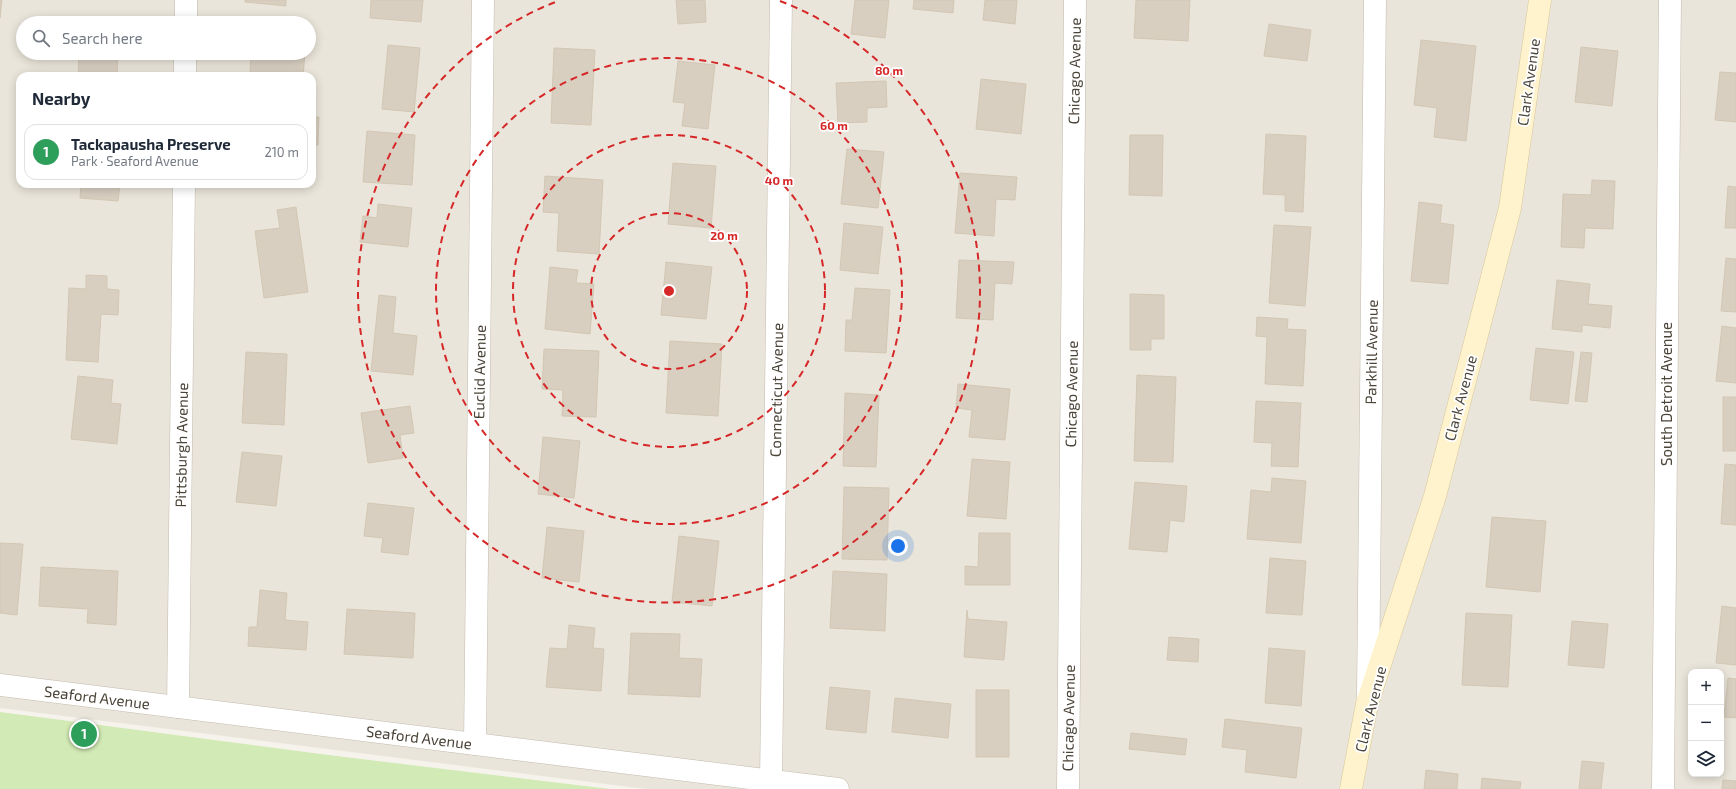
<!DOCTYPE html>
<html lang="en">
<head>
<meta charset="utf-8">
<style>
  :root { --surface:#fff; --page:#f2f2f3; --text:#1f2937; --muted:#747a83; --line:#e0e1e3; --accent:#fc3f1d }
  body { margin:0; font-family:"Exo 2",sans-serif; background:var(--page); color:var(--text) }
  .controls { position:absolute; right:12px; bottom:12px; display:grid; overflow:hidden; border-radius:8px; box-shadow:0 2px 10px #0003 }
  .controls button { width:36px; height:36px; display:grid; place-items:center; padding:0; border:0; border-bottom:1px solid var(--line); background:var(--surface); color:var(--text); font:20px sans-serif }
  .you { position:absolute; left:898px; top:546px; width:14px; height:14px; margin:-10px; border:3px solid #fff; border-radius:50%; background:#1a73e8; box-shadow:0 0 0 6px #1a73e833 }
  .badge { display:grid; place-items:center; width:26px; height:26px; border-radius:50%; background:var(--accent); color:#fff; font-size:13px; font-weight:700 }
  .pin { position:absolute; translate:-50% -50%; border:2px solid #fff; box-shadow:0 1px 4px #0006 }
  .list { margin:0; padding:0; list-style:none }
  h2 { display:flex; justify-content:space-between; align-items:center; height:52px; margin:0; padding:0 16px; font-size:17px }
  h2 small { font-size:13px; font-weight:400; color:var(--muted) }
  .list li { display:grid; grid-template-columns:26px 1fr auto; gap:12px; align-items:center; box-sizing:border-box; height:56px; margin:0 8px 8px; padding:0 8px; border:1px solid var(--line); border-radius:12px }
  .list b { display:block; font-size:15px; white-space:nowrap }
  .list p { margin:0; font-size:13px; white-space:nowrap; color:var(--muted) }
  .list em { font-size:13px; font-style:normal; color:var(--muted) }
  .icon { flex:none; width:22px; height:22px; fill:none; stroke:currentColor; stroke-width:2; stroke-linecap:round; stroke-linejoin:round }
  .map { position:relative; flex:none; width:1736px; height:789px; overflow:hidden }
  .search { position:absolute; background:var(--surface); box-shadow:0 2px 10px #0003; left:16px; top:16px; width:300px; height:44px; display:flex; align-items:center; gap:10px; box-sizing:border-box; padding:0 14px; border-radius:22px; color:var(--muted); font-size:15px }
  .panel { position:absolute; background:var(--surface); box-shadow:0 2px 10px #0003; left:16px; top:72px; width:300px; height:116px; border-radius:12px }
  .map>svg:first-child { display:block }
</style>
</head>
<body>
<div class="map">
<svg width="1736" height="789" viewBox="0 0 1736 789">
  <rect width="100%" height="100%" fill="#f6f3ec"/>
  <path fill="#eae5da" fill-rule="evenodd" d="M0 0H1736V789H646L0 708ZM23 23H309V53H23ZM20 76H312V184H20ZM1691 672H1721V774H1691Z"/>
  <polygon fill="#d2eab5" points="0,712 336,756 610,789 0,789"/>
  <g fill="#d8cfc1" stroke="#d3c7b4">
    <polygon points="0,0 2,0 0,18"/>
    <polygon points="245,0 286,0 286,6 245,2"/>
    <polygon points="371,0 423,0 421,22 370,18"/>
    <polygon points="676,0 705,0 706,22 678,24"/>
    <polygon points="855,0 889,0 885,38 851,34"/>
    <polygon points="914,0 954,0 953,13 913,9"/>
    <polygon points="985,0 1017,0 1015,24 983,20"/>
    <polygon points="1136,0 1190,0 1188,41 1134,38"/>
    <polygon points="1269,24 1311,30 1307,61 1264,56"/>
    <polygon points="1421,40 1476,46 1466,141 1434,137 1437,108 1414,105"/>
    <polygon points="388,45 420,48 414,112 382,109"/>
    <polygon points="1581,47 1618,51 1612,106 1575,102"/>
    <polygon points="554,48 595,50 591,125 551,123"/>
    <polygon points="79,53 118,53 117,76 78,76"/>
    <polygon points="251,53 305,53 303,76 250,74"/>
    <polygon points="678,61 715,65 708,129 682,126 685,103 673,102"/>
    <polygon points="1720,72 1736,73 1736,122 1715,120"/>
    <polygon points="981,79 1026,84 1021,134 976,129"/>
    <polygon points="886,81 887,107 867,108 867,122 838,123 836,83"/>
    <polygon points="312,117 319,117 318,145 312,145"/>
    <polygon points="367,131 415,135 412,185 363,182"/>
    <polygon points="1266,134 1306,136 1303,212 1285,211 1285,195 1263,194"/>
    <polygon points="1130,135 1163,135 1162,196 1129,195"/>
    <polygon points="847,149 884,152 878,208 841,204"/>
    <polygon points="673,163 716,166 711,228 668,224"/>
    <polygon points="960,173 1017,177 1015,200 996,199 994,236 955,233"/>
    <polygon points="545,176 603,180 599,254 557,251 559,213 543,212"/>
    <polygon points="1592,180 1615,181 1613,229 1585,228 1584,248 1561,247 1563,194 1591,195"/>
    <polygon points="81,184 120,184 118,201 80,198"/>
    <polygon points="1728,186 1736,187 1736,228 1725,228"/>
    <polygon points="1419,202 1442,205 1440,223 1454,225 1448,284 1411,281"/>
    <polygon points="378,204 412,208 408,247 360,242 363,216 377,218"/>
    <polygon points="296,207 308,292 264,298 255,231 280,228 277,210"/>
    <polygon points="844,223 883,227 878,274 840,270"/>
    <polygon points="1274,225 1311,227 1305,306 1269,303"/>
    <polygon points="1726,258 1736,259 1736,312 1721,311"/>
    <polygon points="959,260 1014,262 1012,284 995,283 993,320 956,318"/>
    <polygon points="666,262 712,267 706,319 661,315"/>
    <polygon points="550,267 578,270 576,283 594,284 590,334 545,329"/>
    <polygon points="86,275 107,276 107,289 119,290 118,315 101,314 98,362 66,360 69,288 86,289"/>
    <polygon points="1557,280 1590,284 1588,304 1612,306 1610,328 1582,325 1582,332 1552,329"/>
    <polygon points="855,288 890,290 886,353 845,351 846,320 852,320"/>
    <polygon points="1130,294 1164,295 1164,339 1151,339 1151,350 1130,350"/>
    <polygon points="379,295 396,297 393,333 417,336 413,375 371,371"/>
    <polygon points="1257,317 1288,319 1287,329 1306,330 1303,386 1265,384 1267,337 1256,336"/>
    <polygon points="1722,326 1736,328 1736,383 1716,381"/>
    <polygon points="670,341 722,344 718,416 666,413"/>
    <polygon points="1536,348 1574,352 1568,404 1530,400"/>
    <polygon points="544,349 599,351 596,417 562,416 563,390 542,389"/>
    <polygon points="246,352 287,354 284,425 242,423"/>
    <polygon points="1581,352 1592,353 1587,402 1575,401"/>
    <polygon points="1137,375 1176,377 1173,462 1134,461"/>
    <polygon points="78,376 113,380 111,403 121,404 117,444 71,439"/>
    <polygon points="958,384 1010,389 1005,440 969,437 972,410 956,408"/>
    <polygon points="845,393 879,395 876,467 843,466"/>
    <rect x="1723" y="397" width="13" height="54"/>
    <polygon points="1256,401 1301,403 1298,467 1271,466 1272,443 1254,442"/>
    <polygon points="410,406 414,433 400,435 403,458 368,463 361,413"/>
    <polygon points="543,437 580,441 574,498 538,494"/>
    <polygon points="242,452 282,456 276,506 236,502"/>
    <polygon points="972,459 1010,462 1006,519 967,516"/>
    <polygon points="1725,464 1736,465 1736,525 1721,524"/>
    <polygon points="1272,478 1306,481 1301,543 1247,539 1251,490 1271,492"/>
    <polygon points="1135,482 1187,486 1184,522 1170,520 1167,552 1129,549"/>
    <polygon points="844,487 889,488 887,560 842,559"/>
    <polygon points="368,503 414,508 408,555 381,552 383,538 364,536"/>
    <polygon points="1492,517 1546,521 1540,592 1486,587"/>
    <polygon points="547,527 584,531 579,582 542,578"/>
    <polygon points="979,533 1010,533 1010,585 965,585 965,566 978,567"/>
    <polygon points="679,536 719,541 712,606 672,602"/>
    <polygon points="0,543 23,544 17,615 0,613"/>
    <polygon points="1270,558 1306,561 1302,615 1266,613"/>
    <polygon points="41,567 118,571 116,625 87,623 88,609 39,606"/>
    <polygon points="833,571 887,574 885,631 830,628"/>
    <polygon points="260,590 287,593 285,620 308,622 306,650 248,646 249,627 257,627"/>
    <polygon points="1722,606 1736,608 1736,665 1716,663"/>
    <polygon points="347,609 415,613 413,658 344,654"/>
    <polygon points="967,610 968,619 1007,622 1004,660 964,657"/>
    <polygon points="1466,613 1512,615 1508,687 1462,685"/>
    <polygon points="1572,621 1608,624 1604,668 1568,665"/>
    <polygon points="569,625 595,628 593,648 604,649 601,691 546,687 550,648 567,649"/>
    <polygon points="631,633 680,634 679,658 702,659 700,697 628,694"/>
    <polygon points="1169,637 1199,639 1198,662 1167,660"/>
    <polygon points="1269,648 1305,651 1301,706 1265,703"/>
    <polygon points="1728,678 1736,679 1736,718 1724,717"/>
    <polygon points="830,687 870,691 866,733 826,729"/>
    <rect x="976" y="690" width="33" height="67"/>
    <polygon points="895,698 951,704 948,738 892,732"/>
    <polygon points="1225,719 1302,728 1296,778 1245,772 1247,750 1222,747"/>
    <polygon points="1131,733 1187,739 1185,755 1129,749"/>
    <polygon points="1582,761 1604,763 1601,789 1579,789"/>
    <polygon points="1426,770 1458,774 1457,789 1424,789"/>
    <polygon points="1482,778 1521,782 1520,789 1481,789"/>
    <polygon points="1723,780 1736,781 1736,789 1722,789"/>
  </g>
  <g fill="none" stroke-linecap="round" stroke-linejoin="round">
    <g stroke="#c2bbae" stroke-width="23">
      <g id="street">
        <polyline points="186,23 186,0"/>
        <polyline points="185,76 185,53"/>
        <polyline points="0,685 838,789"/>
        <polyline points="1368,695 1375,0"/>
        <polyline points="178,707 184,184"/>
        <polyline points="475,744 483,0"/>
        <polyline points="771,781 781,0"/>
        <polyline points="1068,789 1075,0"/>
        <polyline points="1663,789 1670,0"/>
      </g>
    </g>
    <g stroke="#d6c79b" stroke-width="23">
      <polyline id="secondary" points="1351,789 1367,704 1435,496 1510,208 1540,0"/>
    </g>
    <use href="#street" stroke="#fff" stroke-width="22"/>
    <use href="#secondary" stroke="#fff3cd" stroke-width="22"/>
  </g>
  <g fill="none" stroke="#d62828" stroke-width="2" stroke-dasharray="7 5">
    <circle cx="669" cy="291" r="78"/>
    <circle cx="669" cy="291" r="156"/>
    <circle cx="669" cy="291" r="233"/>
    <path d="M780 1A311 311 0 1 1 558 1"/>
  </g>
  <g text-anchor="middle" dominant-baseline="central" stroke-width="3.5" stroke-linejoin="round" paint-order="stroke">
    <g font-size="15" fill="#4b4439" stroke="#fff">
      <text transform="translate(1074 71) rotate(-89)">Chicago Avenue</text>
      <text transform="translate(1528 82) rotate(-82)">Clark Avenue</text>
      <text transform="translate(1371 352) rotate(-89)">Parkhill Avenue</text>
      <text transform="translate(479 372) rotate(-89)">Euclid Avenue</text>
      <text transform="translate(776 390) rotate(-89)">Connecticut Avenue</text>
      <text transform="translate(1071 394) rotate(-89)">Chicago Avenue</text>
      <text transform="translate(1666 394) rotate(-90)">South Detroit Avenue</text>
      <text transform="translate(1460 398) rotate(-75)">Clark Avenue</text>
      <text transform="translate(181 445) rotate(-89)">Pittsburgh Avenue</text>
      <text transform="translate(97 697) rotate(7)">Seaford Avenue</text>
      <text transform="translate(1370 709) rotate(-76)">Clark Avenue</text>
      <text transform="translate(1068 718) rotate(-89)">Chicago Avenue</text>
      <text transform="translate(419 737) rotate(7)">Seaford Avenue</text>
    </g>
  </g>
  <circle cx="669" cy="291" r="6" fill="#d62828" stroke="#fff" stroke-width="2"/>
  <g font-size="12" text-anchor="middle" font-weight="bold" fill="#d62828" stroke="#fff" stroke-width="3.5" stroke-linejoin="round" paint-order="stroke">
    <text x="889" y="75">80 m</text>
    <text x="834" y="130">60 m</text>
    <text x="779" y="185">40 m</text>
    <text x="724" y="240">20 m</text>
  </g>
</svg>
<div class="controls">
<button>+</button>
<button>−</button>
<button><svg class="icon" aria-label="layers" viewBox="0 0 24 24"><path d="M12 4l9 5-9 5-9-5zM3 14l9 5 9-5"/></svg></button>
</div>
<div class="you"></div>
<div class="pin badge" style="left:84px;top:734px;background:#2e9e5b">1</div>
<div class="search"><svg class="icon" aria-label="search" viewBox="0 0 24 24"><circle cx="10" cy="10" r="6"/><path d="M15 15l6 6"/></svg>Search here</div>
<section class="panel">
<h2>Nearby<small></small></h2>
<ul class="list">
<li><span class="badge" style="background:#2e9e5b">1</span><div><b>Tackapausha Preserve</b><p>Park · Seaford Avenue</p></div><em>210 m</em></li>
</ul>
</section>
</div>
</body>
</html>
